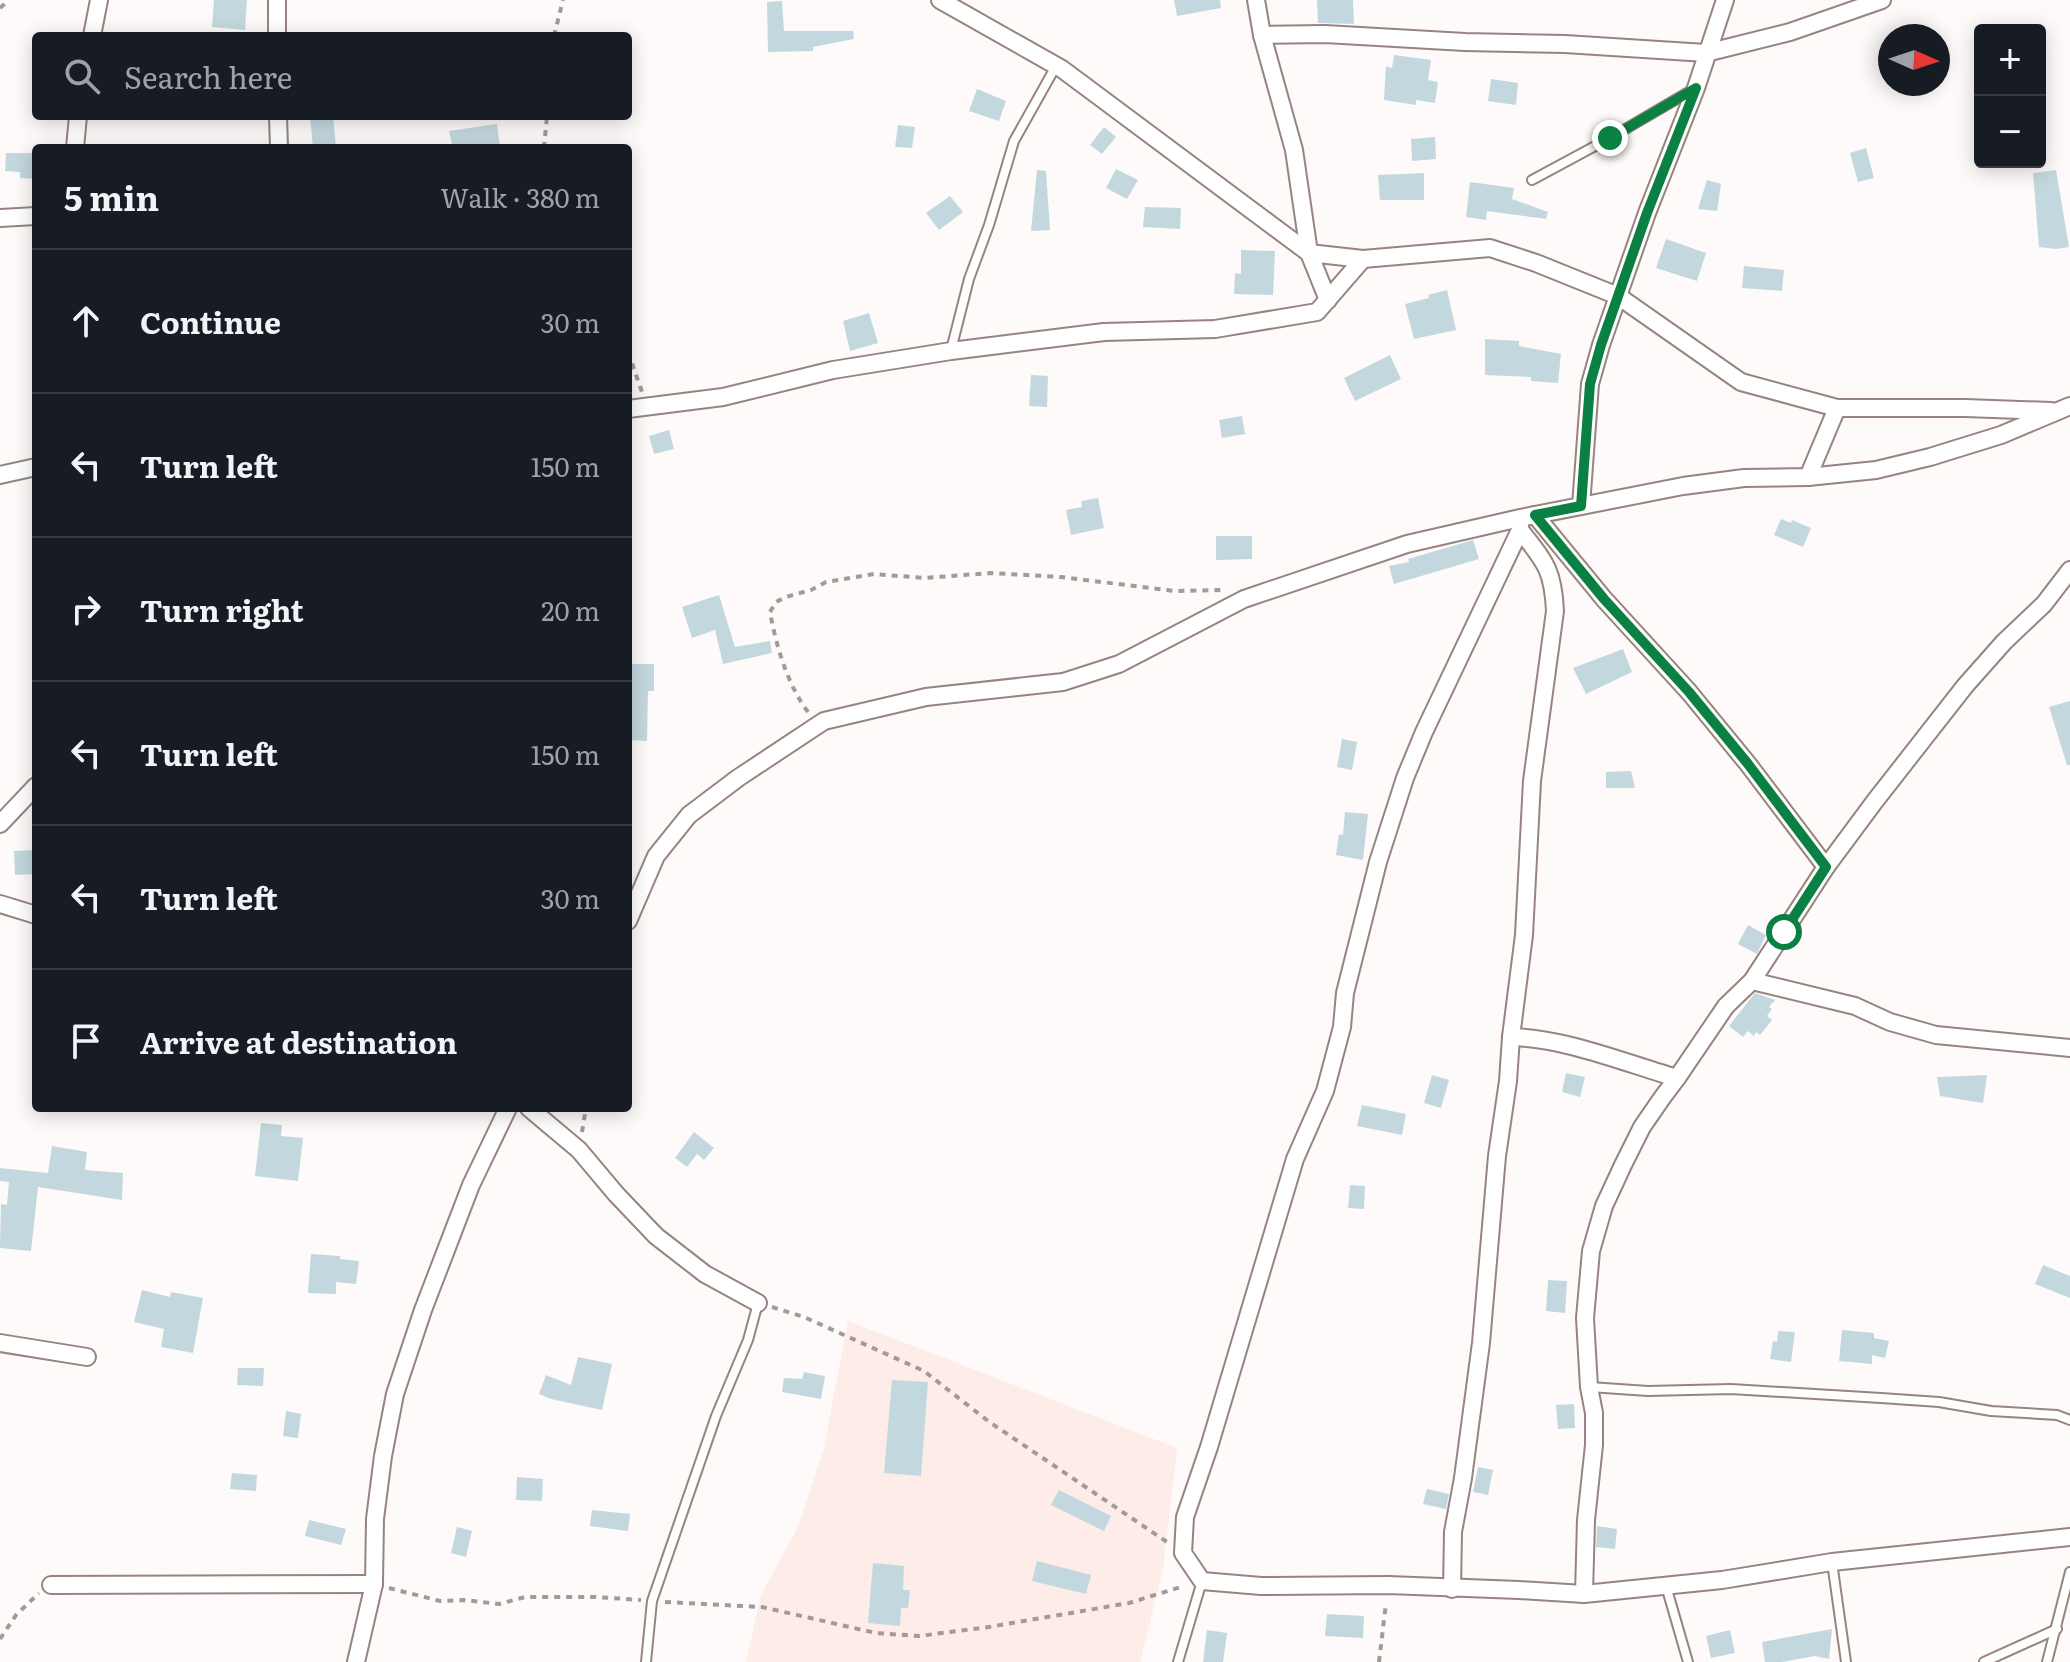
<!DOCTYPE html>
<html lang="en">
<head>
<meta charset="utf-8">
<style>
  :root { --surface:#171b24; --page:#20242c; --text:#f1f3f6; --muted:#9ea1a6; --line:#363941 }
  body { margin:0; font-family:Literata,serif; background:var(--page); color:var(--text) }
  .controls { position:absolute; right:24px; top:24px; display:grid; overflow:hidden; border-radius:8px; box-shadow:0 4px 20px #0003 }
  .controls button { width:72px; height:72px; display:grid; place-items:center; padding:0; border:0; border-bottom:2px solid var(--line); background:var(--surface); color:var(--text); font:40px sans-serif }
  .compass { position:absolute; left:1878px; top:24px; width:72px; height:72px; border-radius:50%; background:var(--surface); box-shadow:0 4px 20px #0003; rotate:93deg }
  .stop { position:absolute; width:24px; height:24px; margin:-18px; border:6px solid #0b8043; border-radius:50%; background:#fff }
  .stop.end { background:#0b8043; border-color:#fff; box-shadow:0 2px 8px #0008 }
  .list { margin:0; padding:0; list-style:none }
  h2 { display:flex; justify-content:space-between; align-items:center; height:104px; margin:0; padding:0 32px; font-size:34px }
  h2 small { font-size:26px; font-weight:400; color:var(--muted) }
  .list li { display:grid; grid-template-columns:52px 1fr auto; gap:24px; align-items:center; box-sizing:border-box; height:144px; padding:0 32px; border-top:2px solid var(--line) }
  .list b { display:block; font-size:30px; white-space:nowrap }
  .list em { font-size:26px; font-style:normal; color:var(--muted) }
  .icon { flex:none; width:44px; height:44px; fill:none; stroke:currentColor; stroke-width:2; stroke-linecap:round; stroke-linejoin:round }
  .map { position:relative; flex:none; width:2070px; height:1662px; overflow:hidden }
  .search { position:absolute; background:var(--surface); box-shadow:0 4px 20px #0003; left:32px; top:32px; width:600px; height:88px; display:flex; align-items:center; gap:20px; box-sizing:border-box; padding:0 28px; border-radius:8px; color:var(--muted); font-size:30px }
  .panel { position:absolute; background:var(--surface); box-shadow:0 4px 20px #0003; left:32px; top:144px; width:600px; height:968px; border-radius:8px }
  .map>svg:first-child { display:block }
</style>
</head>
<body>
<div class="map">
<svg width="2070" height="1662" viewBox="0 0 2070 1662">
  <rect width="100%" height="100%" fill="#fefaf9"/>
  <polygon fill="#fdece7" points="848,1321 1177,1448 1163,1569 1140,1662 746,1662 761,1595 798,1527 824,1448"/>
  <g fill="#c3d8de">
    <polygon points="214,0 247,0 245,30 212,27"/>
    <polygon points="1174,0 1220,0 1221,8 1177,16"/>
    <polygon points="1317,0 1353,0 1354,24 1318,23"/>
    <polygon points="782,1 784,31 853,31 854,39 813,47 813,51 768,52 767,2"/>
    <polygon points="1394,55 1431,60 1428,80 1438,82 1435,103 1416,100 1416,105 1384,100 1386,66 1392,68"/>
    <polygon points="1491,79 1518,83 1516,105 1488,101"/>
    <polygon points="977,89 1006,101 999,121 969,111"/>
    <polygon points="310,116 333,116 336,148 313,148"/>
    <polygon points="497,124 500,148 453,148 449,131"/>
    <polygon points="898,125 915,127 912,148 895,147"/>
    <polygon points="1104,127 1116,137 1102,154 1090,145"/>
    <polygon points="1435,137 1436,159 1412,161 1411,139"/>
    <polygon points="1866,148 1874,178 1858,182 1850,153"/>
    <polygon points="6,153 36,153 36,179 20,178 20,172 5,171"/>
    <polygon points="1116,169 1138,180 1127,199 1106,188"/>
    <polygon points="1037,170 1046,171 1050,230 1031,231"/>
    <polygon points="2056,170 2069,247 2056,249 2039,247 2033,173"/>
    <polygon points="1424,173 1424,200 1380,200 1378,175"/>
    <polygon points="1707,180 1721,184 1717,211 1698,209"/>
    <polygon points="1470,182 1514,188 1512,199 1548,212 1546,219 1487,211 1486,220 1466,217"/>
    <polygon points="950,196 963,212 939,230 926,213"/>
    <polygon points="1145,207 1181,208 1180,229 1143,227"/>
    <polygon points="1666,239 1706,253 1697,281 1656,268"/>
    <polygon points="1241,250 1275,251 1273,295 1234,294 1235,273 1241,274"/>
    <polygon points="1744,266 1784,270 1782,291 1742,288"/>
    <polygon points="1447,290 1456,330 1414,339 1405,304 1429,298 1428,295"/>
    <polygon points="869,313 878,343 850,351 843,321"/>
    <polygon points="1485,339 1519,341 1519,346 1561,354 1558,383 1531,381 1531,377 1485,375"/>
    <polygon points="1390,355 1401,379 1355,401 1344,378"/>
    <polygon points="1031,375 1048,376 1047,407 1029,406"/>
    <polygon points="1242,416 1245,434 1222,438 1219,420"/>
    <polygon points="669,430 674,449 654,454 649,436"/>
    <polygon points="1098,498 1104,528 1071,535 1066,510 1082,507 1081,501"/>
    <polygon points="1781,519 1791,523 1792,520 1811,528 1803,547 1774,535"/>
    <polygon points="1216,536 1252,536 1252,559 1216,560"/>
    <polygon points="1473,540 1479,559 1394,584 1389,566 1409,562 1408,559"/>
    <polygon points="719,595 735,647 770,641 772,653 723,664 715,630 692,638 682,607"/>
    <polygon points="1623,649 1632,672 1586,694 1573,668"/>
    <polygon points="629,664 654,664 654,691 648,691 647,741 628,740"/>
    <polygon points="2070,701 2070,765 2067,765 2049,707"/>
    <polygon points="1342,739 1357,742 1352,770 1337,767"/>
    <polygon points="1631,771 1635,788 1606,788 1606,772"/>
    <polygon points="1345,812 1368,814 1363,860 1336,855 1339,834 1343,835"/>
    <polygon points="36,850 36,874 15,875 14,851"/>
    <polygon points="1748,925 1766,935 1757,954 1738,944"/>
    <polygon points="1755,993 1775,1000 1769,1007 1772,1009 1767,1016 1772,1020 1760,1035 1756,1032 1754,1036 1748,1031 1743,1037 1729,1026"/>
    <polygon points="1566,1073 1585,1077 1580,1097 1562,1092"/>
    <polygon points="1432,1075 1449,1080 1441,1108 1424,1103"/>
    <polygon points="1987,1075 1983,1103 1940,1096 1937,1077"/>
    <polygon points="1362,1105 1406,1114 1402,1135 1357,1126"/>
    <polygon points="261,1123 282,1125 281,1136 303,1138 298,1181 255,1176"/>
    <polygon points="694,1132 714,1148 704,1160 697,1154 687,1167 675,1158"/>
    <polygon points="52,1146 87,1152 85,1170 123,1173 122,1200 38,1187 31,1251 0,1248 1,1204 7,1205 9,1182 0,1181 0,1168 48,1173"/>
    <polygon points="1350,1185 1365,1186 1364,1209 1348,1208"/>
    <polygon points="311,1254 340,1256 340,1259 359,1261 356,1284 336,1282 336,1294 308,1293"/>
    <polygon points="2043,1265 2070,1276 2070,1298 2035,1284"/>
    <polygon points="1548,1280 1567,1281 1565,1313 1546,1311"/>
    <polygon points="142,1290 170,1297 171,1292 203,1298 193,1353 161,1347 164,1329 134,1322"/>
    <polygon points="1842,1330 1874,1333 1874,1338 1889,1341 1885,1358 1872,1355 1872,1364 1839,1361"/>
    <polygon points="1778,1331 1795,1332 1791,1362 1770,1359 1773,1341 1777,1342"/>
    <polygon points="578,1357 612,1364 602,1410 551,1399 539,1394 546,1375 571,1385"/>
    <polygon points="238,1368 264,1368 263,1386 237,1385"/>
    <polygon points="804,1372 825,1376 821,1399 782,1392 784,1378 802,1379"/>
    <polygon points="892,1380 928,1382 921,1476 884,1473"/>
    <polygon points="1574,1404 1575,1428 1558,1429 1556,1405"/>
    <polygon points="286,1411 301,1414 298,1438 283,1436"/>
    <polygon points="1478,1467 1493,1470 1488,1495 1473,1492"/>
    <polygon points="232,1473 257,1475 256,1491 230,1489"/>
    <polygon points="517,1477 543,1479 542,1501 516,1500"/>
    <polygon points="1427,1489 1449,1494 1446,1509 1423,1504"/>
    <polygon points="1059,1490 1111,1516 1104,1531 1051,1505"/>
    <polygon points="592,1510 630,1514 628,1531 590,1526"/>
    <polygon points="309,1520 346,1529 341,1545 305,1536"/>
    <polygon points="1597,1526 1617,1529 1615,1549 1596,1547"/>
    <polygon points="457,1527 472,1531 466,1557 451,1553"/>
    <polygon points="1037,1561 1091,1575 1086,1594 1032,1581"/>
    <polygon points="873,1563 904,1566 903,1590 910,1590 908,1608 901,1608 900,1626 868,1623"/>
    <polygon points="1327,1614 1364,1616 1363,1638 1325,1636"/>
    <polygon points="1832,1629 1829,1659 1815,1656 1782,1662 1765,1662 1762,1642"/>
    <polygon points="1207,1630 1227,1633 1223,1662 1203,1662"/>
    <polygon points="1730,1630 1735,1653 1711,1658 1706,1636"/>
  </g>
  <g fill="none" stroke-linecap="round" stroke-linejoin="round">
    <g stroke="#97847f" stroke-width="12">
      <g id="service">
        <polyline points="1532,180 1610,138 1692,90"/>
        <polyline points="951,350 969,279 989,225 1014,141 1056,66"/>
        <polyline points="1590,1387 1648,1391 1731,1389 1881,1398 1939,1402 1991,1411 2057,1415 2070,1420"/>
        <polyline points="1832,1562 1846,1662"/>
        <polyline points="1666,1586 1688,1662"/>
        <polyline points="646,1662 652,1601 716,1416 748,1340 758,1303"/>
        <polyline points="1178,1662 1202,1581"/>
        <polyline points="1984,1662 2057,1629"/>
        <polyline points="2047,1662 2070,1572"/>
      </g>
    </g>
    <g stroke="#97847f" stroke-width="20">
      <g id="minor">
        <polyline points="940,0 1062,69 1309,253 1363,259 1490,248 1536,263 1618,296 1741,382 1837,408 1965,408 2051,411"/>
        <polyline points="1256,0 1262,35 1294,150 1309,253 1328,300"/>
        <polyline points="1262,35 1325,34 1465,42 1565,44 1706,53 1790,32 1882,0"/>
        <polyline points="92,36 99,0"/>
        <polyline points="277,36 277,0"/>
        <polyline points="278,116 279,148"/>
        <polyline points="75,148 78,116"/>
        <polyline points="0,218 36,216"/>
        <polyline points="628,409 723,397 833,370 951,351 1104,332 1215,329 1317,312 1363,259"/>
        <polyline points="0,475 36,467"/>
        <polyline points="1808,477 1837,408"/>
        <polyline points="1581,506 1590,384 1601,345 1647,213 1696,88 1725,0"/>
        <polyline points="1535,515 1604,599 1689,692 1748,764 1826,867"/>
        <path d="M1520 523V530C1545 562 1553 569 1555 611L1532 781 1524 935 1511 1037C1565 1038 1625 1063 1677 1078"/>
        <polyline points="1520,530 1424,732 1405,778 1378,862 1345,993 1342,1027 1325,1091 1295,1159 1209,1447 1185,1517 1183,1553 1202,1581 1261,1586 1388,1585 1519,1590 1584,1594 1722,1580 1832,1562 2070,1537"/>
        <polyline points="0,824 36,786"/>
        <polyline points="0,904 36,915"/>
        <polyline points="628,921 656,856 689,815 738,778 824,721 926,697 1063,682 1119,664 1244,599 1407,544 1520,518 1683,486 1744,478 1808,477 1876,470 1930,457 2001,435 2070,406"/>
        <polyline points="1752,981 1855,1006 1890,1022 1936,1035 2070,1048"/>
        <polyline points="529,1108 579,1150 616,1194 656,1236 705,1274 758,1303"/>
        <polyline points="0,1343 87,1357"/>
        <polyline points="51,1585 374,1584"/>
        <polyline points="1452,1589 1453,1532 1463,1478 1481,1343 1497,1156 1508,1081 1511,1037"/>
        <polyline points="1584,1594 1586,1520 1594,1445 1594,1413 1589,1387 1585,1318 1591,1251 1604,1206 1623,1165 1642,1127 1662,1098 1677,1078 1726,1006 1752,981 1826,867 1875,801 1965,686 2004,642 2044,604 2070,570"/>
        <polyline points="356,1662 374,1584 375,1519 383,1456 395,1394 423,1310 471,1185 508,1108"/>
      </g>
    </g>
    <g stroke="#a09a99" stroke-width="4" stroke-dasharray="6 6" stroke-linecap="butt">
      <polyline points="0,8 9,0"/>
      <polyline points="554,36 563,0"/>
      <polyline points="544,148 547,116"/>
      <polyline points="628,352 642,392"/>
      <path d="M808 712C787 684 776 645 770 612L776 602 786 597 811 590 826 582 874 574 924 578 991 573 1061 577 1175 591 1222 590"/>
      <polyline points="582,1132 586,1108"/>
      <polyline points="772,1307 804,1317 924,1371 988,1421 1167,1542"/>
      <polyline points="389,1588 440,1601 464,1600 499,1604 525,1597 596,1597 641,1600"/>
      <polyline points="665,1602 762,1607 876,1633 919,1636 989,1627 1129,1603 1184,1586"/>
      <polyline points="0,1639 16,1615 39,1593"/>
      <polyline points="1379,1662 1386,1603"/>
    </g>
    <use href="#service" stroke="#fff" stroke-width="8"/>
    <use href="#minor" stroke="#fff" stroke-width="16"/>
  </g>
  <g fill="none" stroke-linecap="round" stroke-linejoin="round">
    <polyline stroke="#0b8043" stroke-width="10" points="1610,138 1696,88 1647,213 1601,345 1590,384 1581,506 1535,515 1604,599 1689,692 1748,764 1826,867 1784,932"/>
  </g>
</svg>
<div class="controls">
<button>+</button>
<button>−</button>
</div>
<svg class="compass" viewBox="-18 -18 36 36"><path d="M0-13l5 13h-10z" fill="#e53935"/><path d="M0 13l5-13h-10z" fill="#9ea1a6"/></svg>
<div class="stop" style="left:1784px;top:932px"></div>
<div class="stop end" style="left:1610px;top:138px"></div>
<div class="search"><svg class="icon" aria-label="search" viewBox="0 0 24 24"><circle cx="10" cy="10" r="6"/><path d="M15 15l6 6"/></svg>Search here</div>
<section class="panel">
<h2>5 min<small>Walk · 380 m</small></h2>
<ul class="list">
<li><svg class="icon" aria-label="ahead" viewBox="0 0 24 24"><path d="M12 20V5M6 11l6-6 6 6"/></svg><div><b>Continue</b></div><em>30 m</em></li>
<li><svg class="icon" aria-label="left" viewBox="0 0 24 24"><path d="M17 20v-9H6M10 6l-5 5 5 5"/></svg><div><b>Turn left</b></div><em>150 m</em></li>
<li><svg class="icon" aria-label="right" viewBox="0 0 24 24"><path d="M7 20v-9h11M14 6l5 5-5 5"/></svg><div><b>Turn right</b></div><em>20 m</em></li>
<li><svg class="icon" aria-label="left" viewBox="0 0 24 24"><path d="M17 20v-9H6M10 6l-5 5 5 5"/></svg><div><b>Turn left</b></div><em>150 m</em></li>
<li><svg class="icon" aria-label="left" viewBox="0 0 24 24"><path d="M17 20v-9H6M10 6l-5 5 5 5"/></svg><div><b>Turn left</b></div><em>30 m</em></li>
<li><svg class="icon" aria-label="arrive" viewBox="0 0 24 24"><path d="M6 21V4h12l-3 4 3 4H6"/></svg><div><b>Arrive at destination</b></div></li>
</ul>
</section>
</div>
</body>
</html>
